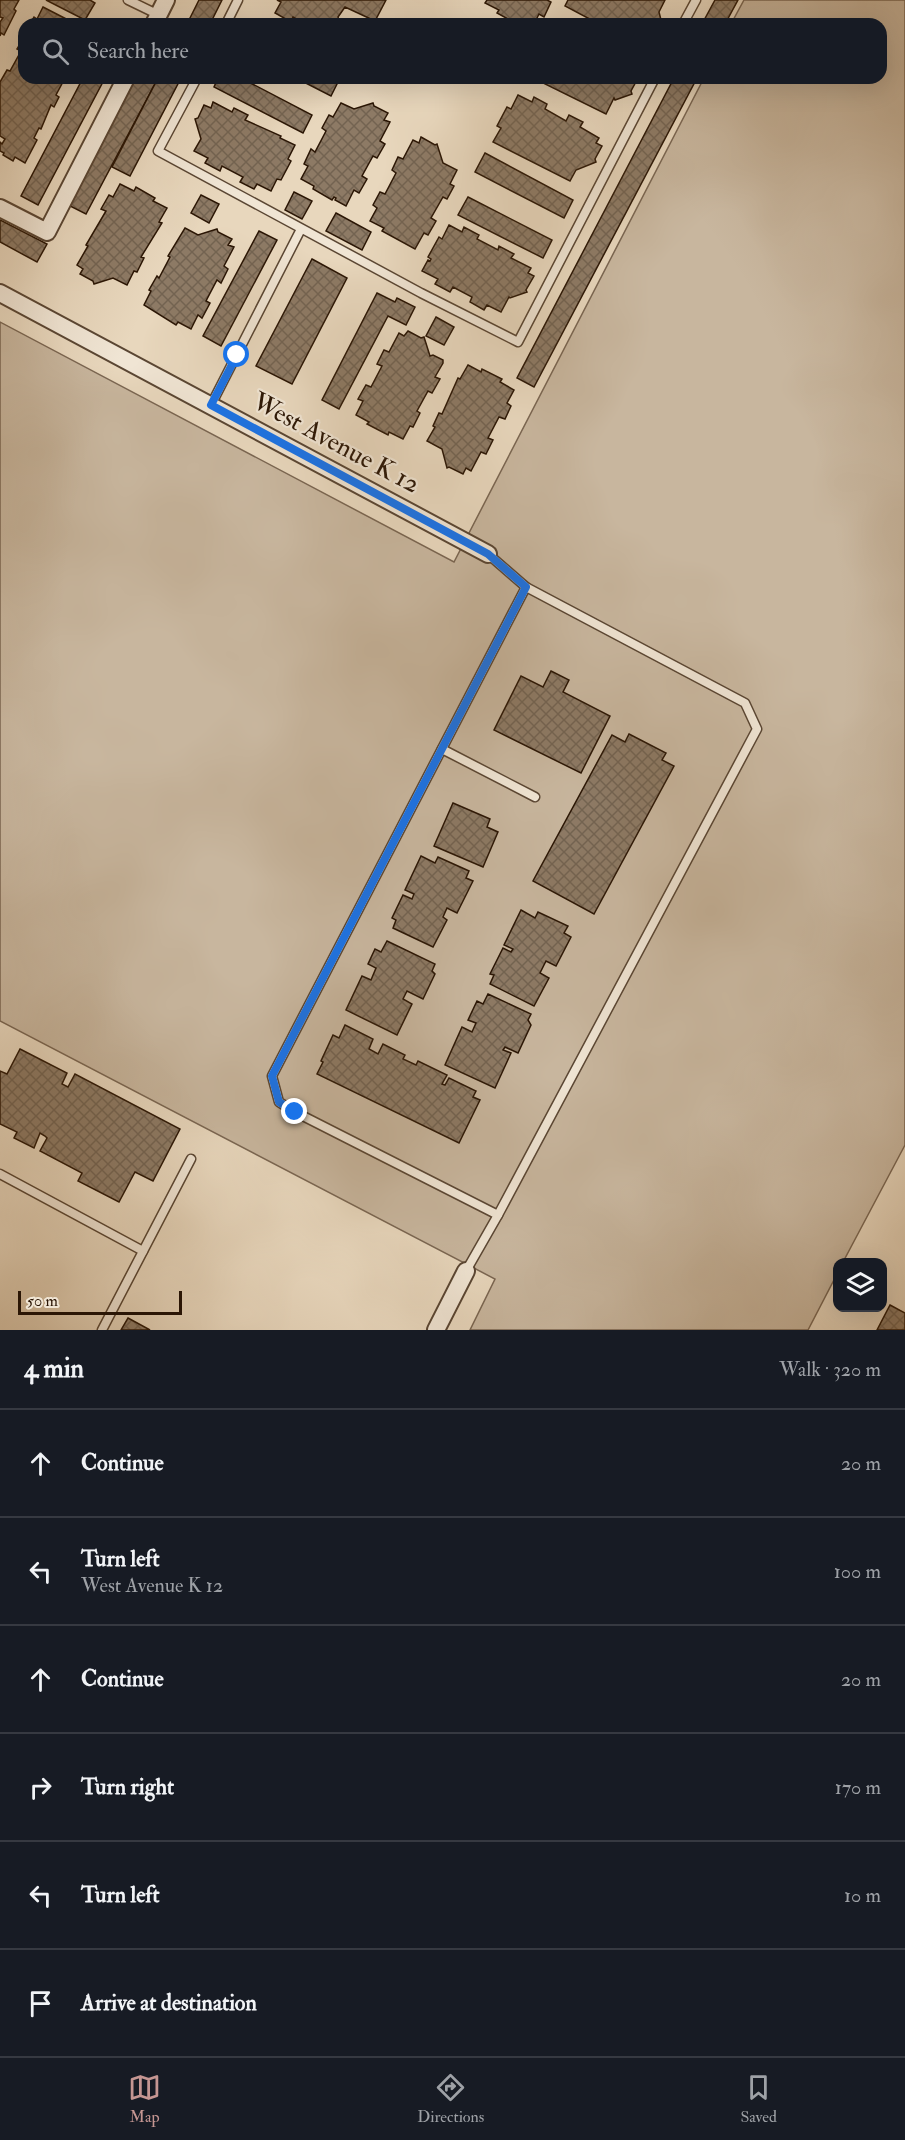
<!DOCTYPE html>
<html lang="en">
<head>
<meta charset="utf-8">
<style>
  :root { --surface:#171b24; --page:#20242c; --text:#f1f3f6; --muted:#9ea1a6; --line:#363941; --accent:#c59692 }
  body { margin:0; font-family:"IM FELL Double Pica",serif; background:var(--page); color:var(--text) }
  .controls { position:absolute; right:18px; bottom:18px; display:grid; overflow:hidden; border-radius:12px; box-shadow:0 6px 24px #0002 }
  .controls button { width:54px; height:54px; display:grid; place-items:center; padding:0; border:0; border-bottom:2px solid var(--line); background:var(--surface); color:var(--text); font:30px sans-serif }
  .scale { position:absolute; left:18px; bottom:15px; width:164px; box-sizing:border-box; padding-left:6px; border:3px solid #2b1605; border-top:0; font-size:16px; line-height:21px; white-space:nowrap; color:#2b1605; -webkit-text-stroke:4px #f0e5d4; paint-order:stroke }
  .stop { position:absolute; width:18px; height:18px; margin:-14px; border:4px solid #1a73e8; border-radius:50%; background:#fff }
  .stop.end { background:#1a73e8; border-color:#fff; box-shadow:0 2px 6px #0008 }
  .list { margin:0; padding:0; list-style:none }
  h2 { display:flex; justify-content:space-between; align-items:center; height:78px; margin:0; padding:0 24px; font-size:26px }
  h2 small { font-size:20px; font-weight:400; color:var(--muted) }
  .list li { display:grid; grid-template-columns:39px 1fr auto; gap:18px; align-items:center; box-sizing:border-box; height:108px; padding:0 24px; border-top:2px solid var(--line) }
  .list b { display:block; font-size:22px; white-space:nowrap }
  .list p { margin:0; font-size:20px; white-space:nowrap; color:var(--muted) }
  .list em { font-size:20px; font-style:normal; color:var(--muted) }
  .icon { flex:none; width:33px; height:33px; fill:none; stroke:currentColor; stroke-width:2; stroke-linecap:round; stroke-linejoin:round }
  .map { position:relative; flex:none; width:905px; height:1330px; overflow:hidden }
  .search { position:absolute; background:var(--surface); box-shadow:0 6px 24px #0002; left:18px; right:18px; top:18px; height:66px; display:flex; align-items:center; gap:15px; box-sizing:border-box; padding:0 21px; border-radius:18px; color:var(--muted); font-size:22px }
  .sheet { height:726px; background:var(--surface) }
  nav { display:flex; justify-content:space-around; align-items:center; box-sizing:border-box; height:84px; border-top:2px solid var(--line); background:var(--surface); font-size:16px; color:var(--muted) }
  nav a { display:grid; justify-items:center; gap:3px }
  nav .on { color:var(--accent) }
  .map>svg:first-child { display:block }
</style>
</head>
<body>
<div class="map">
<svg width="905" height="1330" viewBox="0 0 905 1330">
  <defs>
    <pattern id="building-cross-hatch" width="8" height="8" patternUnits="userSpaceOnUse" patternTransform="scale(1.5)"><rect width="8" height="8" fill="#8d7a65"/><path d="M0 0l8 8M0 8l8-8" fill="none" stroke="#736351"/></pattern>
  </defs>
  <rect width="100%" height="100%" fill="#e8d7bd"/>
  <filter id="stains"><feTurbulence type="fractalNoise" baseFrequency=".00333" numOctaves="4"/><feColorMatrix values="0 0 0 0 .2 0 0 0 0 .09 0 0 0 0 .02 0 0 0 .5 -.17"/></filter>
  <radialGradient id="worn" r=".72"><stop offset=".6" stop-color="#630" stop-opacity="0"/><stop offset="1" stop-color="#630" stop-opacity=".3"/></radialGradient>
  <polygon fill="#c8b69e" stroke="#7a6652" stroke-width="1.5" points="744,0 905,0 905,1145 843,1262 838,1262 837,1274 808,1330 470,1330 495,1279 0,1021 0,322 454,562 704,78 881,78 881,24 731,24"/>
  <g fill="url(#building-cross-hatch)" stroke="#2b1605" stroke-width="1.5">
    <polygon points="0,0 19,0 14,9 16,11 4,35 1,33 0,36 0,22 3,18 0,17"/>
    <polygon points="46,0 90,0 95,3 85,20"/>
    <polygon points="199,0 222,0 210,24 187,24"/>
    <polygon points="277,0 386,0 375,21 345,7 338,17 339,21 327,24 324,24 323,21 320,24 306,24 293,17 291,22 275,13 281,2"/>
    <polygon points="487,0 547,0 551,2 544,17 539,14 534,24 526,24 519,20 517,24 497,13 499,10 485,3"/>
    <polygon points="568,0 665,0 659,12 662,24 599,24 565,6"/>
    <polygon points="715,0 738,0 725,24 702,24"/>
    <polygon points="43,7 76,24 30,24 34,17 37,19"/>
    <polygon points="23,39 24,78 65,78 56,95 59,97 54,107 51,105 41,129 39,128 34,138 37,140 25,163 15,157 13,161 3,155 4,153 0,151 0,142 2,144 5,139 0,136 0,82 7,70 10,71 21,51 17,49"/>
    <polygon points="83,78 105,78 38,205 21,196"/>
    <polygon points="135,78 158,78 86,214 68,205"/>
    <polygon points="158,78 181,78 130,176 112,167"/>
    <polygon points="218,78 241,78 312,115 303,133 214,87"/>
    <polygon points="296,78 340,78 331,96"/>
    <polygon points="538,78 638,78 631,91 632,94 615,100 614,98 606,114 541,82 542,80"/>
    <polygon points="674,78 697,78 534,387 517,378"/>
    <polygon points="518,95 532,102 534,97 547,104 545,109 566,121 569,115 583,122 580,127 599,138 596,143 602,146 595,159 596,162 576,170 570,181 493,142 501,128 497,126 507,107 511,109"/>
    <polygon points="213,102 232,112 234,108 248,115 245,120 281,136 280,138 295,145 288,159 291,161 281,180 277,179 271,191 257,184 254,189 240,182 243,177 222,166 220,171 205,163 208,158 194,151 201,139 195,119 198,118 204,105 211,108"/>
    <polygon points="341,103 354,109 373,103 374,106 388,113 384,120 390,122 380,141 385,144 377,158 373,156 362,176 367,179 359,193 354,190 346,206 335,200 336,198 334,197 332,200 313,189 314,186 301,179 308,166 304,164 311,149 315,152 326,131 322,128 329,115 333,117"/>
    <polygon points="421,137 435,145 437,144 443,163 457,170 450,184 454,186 447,199 443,197 431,218 436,221 428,235 424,233 415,249 382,231 384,228 370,221 377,208 373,205 380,192 385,194 396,173 392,170 398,157 403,159 413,140 419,143"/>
    <polygon points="485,153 573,200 564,218 475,172"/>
    <polygon points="120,184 134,191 136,187 155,198 153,201 167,208 159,222 162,223 141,257 144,258 137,272 134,271 127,285 113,278 94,284 93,281 80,274 83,269 77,265 88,246 86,245 106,211 101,209 109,195 113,197"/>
    <polygon points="294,192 312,201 302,219 285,210"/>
    <polygon points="201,195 219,204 209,223 191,213"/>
    <polygon points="468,197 552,240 543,258 458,215"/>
    <polygon points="336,213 371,232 362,250 326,231"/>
    <polygon points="0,220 47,244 37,262 0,242"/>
    <polygon points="449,225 462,232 464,227 479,235 477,239 498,250 499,246 514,254 511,258 531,268 528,273 534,276 526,290 527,292 510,298 509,297 501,312 487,305 484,310 470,302 472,297 453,287 450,292 435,284 438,279 422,271 428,260 430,261 431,259 428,257 439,237 442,239"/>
    <polygon points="185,228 198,235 217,229 218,232 232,239 228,245 234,247 224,266 228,269 221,283 217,280 206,301 210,303 202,318 198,315 191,329 178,322 176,325 144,305 151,291 149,290 157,276 159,278 170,257 168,256"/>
    <polygon points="259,231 277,240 221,346 203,336"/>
    <polygon points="312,259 347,278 292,384 256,366"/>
    <polygon points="377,293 395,302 397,298 415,307 406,325 388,316 339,409 322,400"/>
    <polygon points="436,317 454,327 444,345 426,336"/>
    <polygon points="408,331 421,338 424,337 430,356 433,355 443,360 443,363 435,377 440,379 432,393 428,391 417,411 420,413 413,427 410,426 403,439 389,432 388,435 367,424 369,422 356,415 363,401 358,399 366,385 371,387 382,366 377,364 384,350 389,352 399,333 404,336"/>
    <polygon points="468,365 481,372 482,369 502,379 500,382 514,390 507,403 511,406 505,419 499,417 488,438 493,440 486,454 481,452 471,471 466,468 463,474 449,467 447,468 442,449 427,441 435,427 433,426 439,413 442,414 458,378 460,379"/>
    <polygon points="551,671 569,680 563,692 610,716 581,773 494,730 521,676 543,687"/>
    <polygon points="629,734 666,753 662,760 674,766 594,914 533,881 612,735 625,742"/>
    <polygon points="453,803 490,819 487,827 498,832 483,867 434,846"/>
    <polygon points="421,856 435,863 438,857 469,871 466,878 473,881 457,913 447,908 443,917 447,920 433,947 393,928 396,920 392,918 403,895 412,899 414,894 405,890"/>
    <polygon points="521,910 535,918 538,912 568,926 564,933 571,937 556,966 546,961 540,973 549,978 534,1006 490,984 494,975 490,974 503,948 511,952 513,949 504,945"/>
    <polygon points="387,941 435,964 432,971 435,974 423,999 407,991 403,999 412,1004 397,1035 346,1010 362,976 371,980 376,968 368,964 375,949 381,952"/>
    <polygon points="488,994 531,1014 528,1020 531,1025 518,1053 505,1047 503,1050 511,1053 495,1088 445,1065 462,1027 472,1032 476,1023 468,1020 477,1001 483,1004"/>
    <polygon points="345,1025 373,1039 369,1049 378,1054 383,1044 405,1055 403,1059 416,1065 418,1061 447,1075 442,1084 445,1085 449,1078 476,1091 473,1097 480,1100 459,1143 317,1074 323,1062 321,1061 333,1035 339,1038"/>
    <polygon points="20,1049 67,1073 62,1084 68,1087 75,1074 180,1129 153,1181 135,1172 119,1202 78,1181 82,1173 40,1151 47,1138 45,1136 40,1133 34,1148 14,1138 17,1132 0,1124 0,1071 7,1074"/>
    <polygon points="890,1305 905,1313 905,1330 877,1330"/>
    <polygon points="128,1318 150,1330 121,1330"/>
  </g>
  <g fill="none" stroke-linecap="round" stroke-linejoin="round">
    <g stroke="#5a4633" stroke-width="11">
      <g id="lane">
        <polyline points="128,0 159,15"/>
        <polyline points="226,24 238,0"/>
        <polyline points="683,24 696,0"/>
        <polyline points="197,78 158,151 421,293 518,342 655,78"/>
        <polyline points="211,405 301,229"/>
        <polyline points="442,749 535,797"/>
        <polyline points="0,1174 143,1251"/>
        <polyline points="498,1215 295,1112 279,1102 272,1076 526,587"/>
        <polyline points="466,1271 498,1215 757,729 745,703 526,587 488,554"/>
        <polyline points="102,1330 191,1159"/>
      </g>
    </g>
    <g stroke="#5a4633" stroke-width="20">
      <g id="street">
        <polyline points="154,24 166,0"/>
        <polyline points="0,208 47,232 126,78"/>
        <polyline points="0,293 488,554"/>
        <polyline points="436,1330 466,1271"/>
      </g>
    </g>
    <use href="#lane" stroke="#f0e5d4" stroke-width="8"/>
    <use href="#street" stroke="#f0e5d4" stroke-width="16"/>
  </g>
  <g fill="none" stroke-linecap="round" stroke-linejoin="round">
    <polyline stroke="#1a73e8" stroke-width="8" points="237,355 211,405 488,554 526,587 272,1076 279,1102 295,1112"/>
  </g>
  <g text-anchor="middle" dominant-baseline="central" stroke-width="4.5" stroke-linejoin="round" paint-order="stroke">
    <g font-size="26" fill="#2b1605" stroke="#f0e5d4">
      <text transform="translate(336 443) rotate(28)">West Avenue K 12</text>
    </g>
  </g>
  <rect width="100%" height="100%" filter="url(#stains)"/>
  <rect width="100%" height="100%" fill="url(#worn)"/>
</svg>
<div class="controls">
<button><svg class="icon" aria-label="layers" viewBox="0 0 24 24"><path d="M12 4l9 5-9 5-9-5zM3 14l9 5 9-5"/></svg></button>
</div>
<div class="scale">50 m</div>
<div class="stop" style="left:237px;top:355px"></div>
<div class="stop end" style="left:295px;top:1112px"></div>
<div class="search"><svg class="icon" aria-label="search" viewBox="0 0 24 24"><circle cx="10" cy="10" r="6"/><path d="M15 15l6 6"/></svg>Search here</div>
</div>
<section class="sheet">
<h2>4 min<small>Walk · 320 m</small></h2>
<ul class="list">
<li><svg class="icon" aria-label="ahead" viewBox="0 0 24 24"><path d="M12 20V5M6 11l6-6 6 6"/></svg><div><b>Continue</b></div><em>20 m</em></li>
<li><svg class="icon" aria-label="left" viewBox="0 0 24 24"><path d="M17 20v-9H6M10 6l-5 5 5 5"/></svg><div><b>Turn left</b><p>West Avenue K 12</p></div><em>100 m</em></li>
<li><svg class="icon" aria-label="ahead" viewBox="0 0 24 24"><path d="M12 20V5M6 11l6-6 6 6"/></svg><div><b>Continue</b></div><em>20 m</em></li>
<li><svg class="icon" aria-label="right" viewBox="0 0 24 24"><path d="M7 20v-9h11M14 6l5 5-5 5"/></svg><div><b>Turn right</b></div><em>170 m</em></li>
<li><svg class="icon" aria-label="left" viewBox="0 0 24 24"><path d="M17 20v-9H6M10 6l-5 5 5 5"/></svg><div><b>Turn left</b></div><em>10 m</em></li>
<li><svg class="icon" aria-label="arrive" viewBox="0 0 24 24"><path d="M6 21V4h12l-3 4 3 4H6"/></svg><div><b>Arrive at destination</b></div></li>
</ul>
</section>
<nav>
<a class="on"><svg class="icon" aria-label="map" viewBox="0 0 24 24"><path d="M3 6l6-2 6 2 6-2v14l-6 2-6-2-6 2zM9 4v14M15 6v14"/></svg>Map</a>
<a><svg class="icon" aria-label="directions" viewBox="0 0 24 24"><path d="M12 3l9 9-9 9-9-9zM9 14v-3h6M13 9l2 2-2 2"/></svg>Directions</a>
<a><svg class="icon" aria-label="saved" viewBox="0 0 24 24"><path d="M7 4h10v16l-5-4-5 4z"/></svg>Saved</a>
</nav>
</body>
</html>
